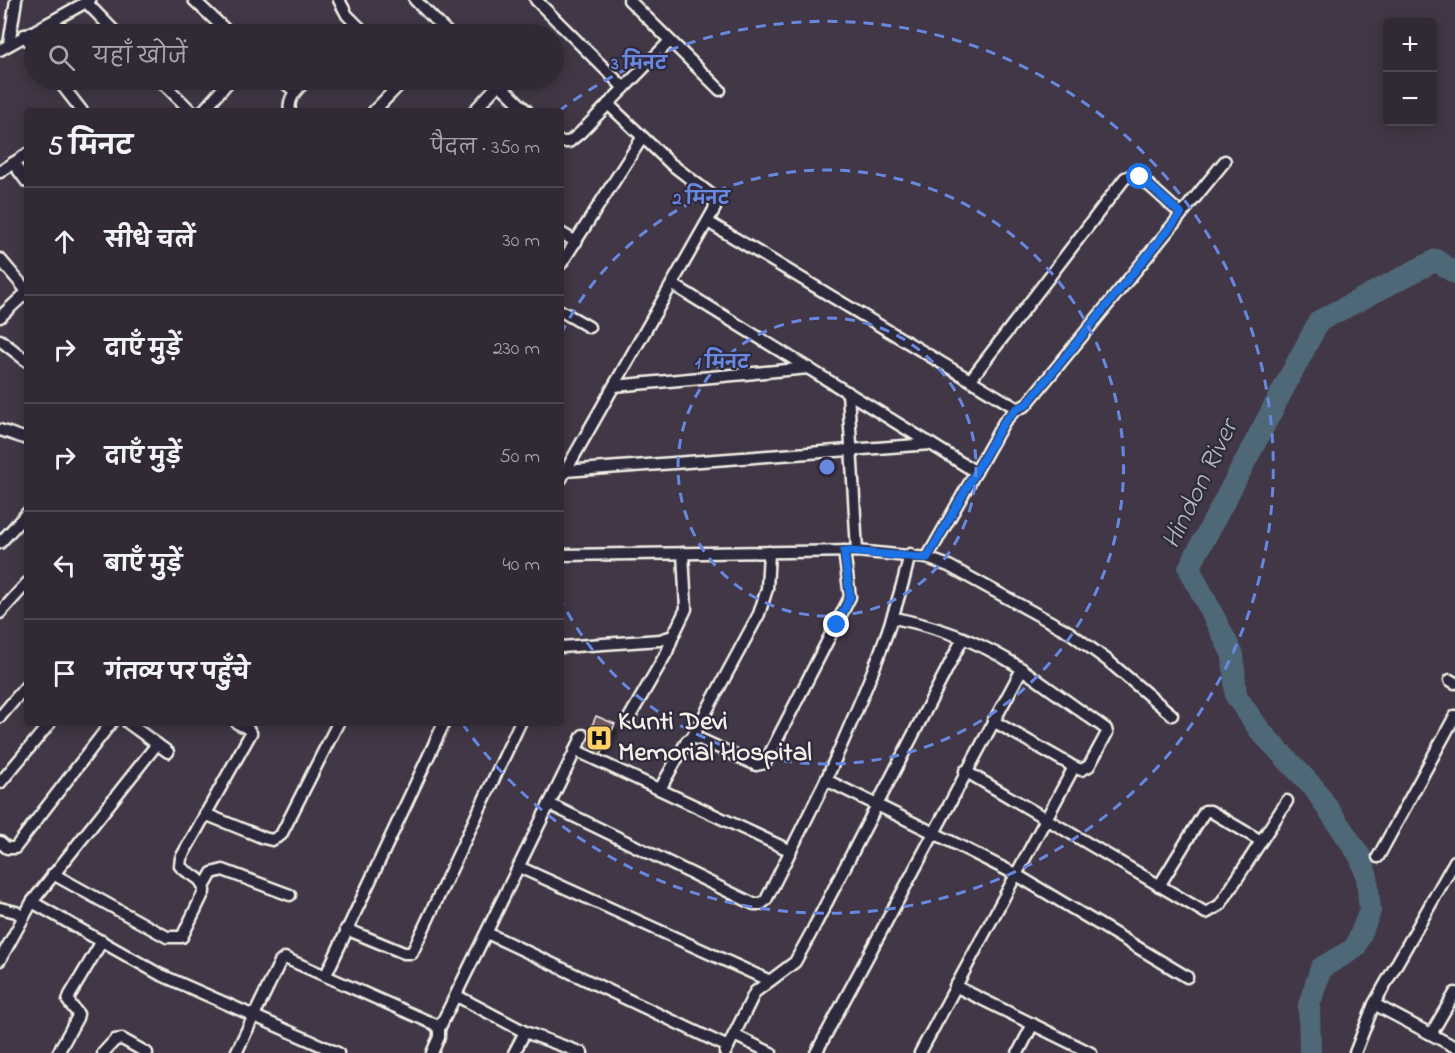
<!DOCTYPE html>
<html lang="hi">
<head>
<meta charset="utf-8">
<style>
  :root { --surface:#312934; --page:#39313c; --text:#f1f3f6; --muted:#a8a6ac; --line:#4c454f }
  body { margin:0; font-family:"Indie Flower","Playpen Sans Deva",sans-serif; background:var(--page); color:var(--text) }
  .controls { position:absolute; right:18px; top:18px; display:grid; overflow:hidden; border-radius:6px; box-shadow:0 3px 15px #0003 }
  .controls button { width:54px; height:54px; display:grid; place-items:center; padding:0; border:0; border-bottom:2px solid var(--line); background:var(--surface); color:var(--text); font:30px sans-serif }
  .stop { position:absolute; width:18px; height:18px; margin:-14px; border:4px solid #1a73e8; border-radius:50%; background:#fff }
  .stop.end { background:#1a73e8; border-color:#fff; box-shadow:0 2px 6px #0008 }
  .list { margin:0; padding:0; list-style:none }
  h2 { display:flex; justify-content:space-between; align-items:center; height:78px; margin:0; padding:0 24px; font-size:26px }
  h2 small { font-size:20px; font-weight:400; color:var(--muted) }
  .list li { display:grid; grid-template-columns:39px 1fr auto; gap:18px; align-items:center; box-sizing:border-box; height:108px; padding:0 24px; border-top:2px solid var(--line) }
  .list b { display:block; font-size:22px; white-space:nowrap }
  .list em { font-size:20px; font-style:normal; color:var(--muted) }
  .icon { flex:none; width:33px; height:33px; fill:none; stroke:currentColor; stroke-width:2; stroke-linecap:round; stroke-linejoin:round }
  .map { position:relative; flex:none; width:1455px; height:1053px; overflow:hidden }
  .search { position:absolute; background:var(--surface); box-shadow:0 3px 15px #0003; left:24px; top:24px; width:540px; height:66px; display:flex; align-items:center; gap:15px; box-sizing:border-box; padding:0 21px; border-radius:33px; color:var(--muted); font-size:22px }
  .panel { position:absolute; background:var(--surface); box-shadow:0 3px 15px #0003; left:24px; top:108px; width:540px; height:618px; border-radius:6px }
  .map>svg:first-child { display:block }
</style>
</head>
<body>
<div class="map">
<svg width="1455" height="1053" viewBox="0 0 1455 1053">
  <defs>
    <filter id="shadow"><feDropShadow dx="3" dy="5" stdDeviation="3" flood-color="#0009"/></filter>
  </defs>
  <rect width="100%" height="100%" fill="#413746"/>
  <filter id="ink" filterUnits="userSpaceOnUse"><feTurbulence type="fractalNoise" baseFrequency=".0167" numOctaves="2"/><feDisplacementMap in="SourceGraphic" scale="12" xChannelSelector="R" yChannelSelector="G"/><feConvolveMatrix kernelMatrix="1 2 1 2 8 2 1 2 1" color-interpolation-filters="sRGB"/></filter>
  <g filter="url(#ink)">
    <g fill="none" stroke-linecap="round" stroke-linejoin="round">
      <polyline stroke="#4f6878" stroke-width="22" points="1310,1053 1309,1005 1321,968 1355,948 1370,911 1367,877 1360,856 1314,788 1261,732 1236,696 1233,655 1189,568 1319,321 1436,260 1455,273"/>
    </g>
    <polygon fill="#6a555a" stroke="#f4f1e8" stroke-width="1.5" filter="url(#shadow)" points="596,716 615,724 600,757 582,749"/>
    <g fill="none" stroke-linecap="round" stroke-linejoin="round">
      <g stroke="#f4f1e8" stroke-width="15">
        <g id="street">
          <polyline points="194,0 230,34"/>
          <polyline points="339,0 347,15 366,34"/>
          <polyline points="415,0 449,34"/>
          <polyline points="536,0 624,88"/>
          <polyline points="629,0 720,90"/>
          <polyline points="86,2 117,34"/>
          <polyline points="24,35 34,48"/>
          <polyline points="9,44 16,0"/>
          <polyline points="0,50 90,0"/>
          <polyline points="58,80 82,111"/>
          <polyline points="160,80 191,111"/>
          <polyline points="281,80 295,91"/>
          <polyline points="495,80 527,111"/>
          <polyline points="203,111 230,80"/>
          <path d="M290 111C287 98 298 88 307 80"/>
          <polyline points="374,111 404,80"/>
          <polyline points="474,111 499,84"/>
          <polyline points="561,142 569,142 580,133 670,41"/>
          <polyline points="13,163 27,182"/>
          <polyline points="0,172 27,154"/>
          <polyline points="708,222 1018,409 1026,405 1225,161"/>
          <polyline points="561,233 576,242"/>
          <polyline points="0,259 27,291"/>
          <polyline points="561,264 642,138"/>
          <polyline points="672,284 976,472"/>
          <polyline points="561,311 589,327"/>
          <polyline points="0,317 27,292"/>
          <polyline points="0,340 27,361"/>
          <polyline points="971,379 1125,178 1133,175 1140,177 1181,214"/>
          <polyline points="614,386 809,368"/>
          <polyline points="848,392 857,551"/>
          <polyline points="0,430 27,439"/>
          <polyline points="565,471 931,444"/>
          <polyline points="561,479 715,208 714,199 709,193 671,164 608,104"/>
          <polyline points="0,543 27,513"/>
          <polyline points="561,555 857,551 927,558 949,566 1069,632 1107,660 1172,715"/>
          <polyline points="927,558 1004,422 1016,409"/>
          <polyline points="0,613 27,583"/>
          <path d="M894 618C940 627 983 643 1022 669"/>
          <polyline points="561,647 660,640 673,636 686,609 683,553"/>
          <polyline points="1450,680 1455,683"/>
          <polyline points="0,717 27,685"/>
          <polyline points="629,718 667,652 673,636"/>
          <polyline points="128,723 168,752"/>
          <polyline points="692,738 759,614 767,589 769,552"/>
          <polyline points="575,750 789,850"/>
          <polyline points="1072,766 1081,770 1089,766 1107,733 1106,729 1022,669 934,833 1015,874 1187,977"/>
          <polyline points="965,771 1206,913 1220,905 1287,801"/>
          <polyline points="0,783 50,723"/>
          <polyline points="660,789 687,741 692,738 700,739 756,765 765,763 850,597 844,551"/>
          <polyline points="549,804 754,904 761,904 766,900 826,780"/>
          <polyline points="205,814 264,838 272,840 281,835 338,723"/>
          <polyline points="0,842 7,848 15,848 111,723"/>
          <polyline points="1378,857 1455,716"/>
          <polyline points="519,867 768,980"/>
          <path d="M53 874 167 937H182L204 892C204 876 189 876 180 866L181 858 251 733 247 728 237 723"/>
          <polyline points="1159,886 1205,811 1210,811 1261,841"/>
          <polyline points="204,887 212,873 223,870 290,895"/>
          <polyline points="32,902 157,744"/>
          <polyline points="0,908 16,912 23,917"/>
          <polyline points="346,929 404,953 412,953 520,723"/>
          <polyline points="487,933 728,1047"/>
          <polyline points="0,960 32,902 159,974 338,1053"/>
          <polyline points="326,975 444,723"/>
          <polyline points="955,986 1091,1053"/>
          <polyline points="457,996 525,1032"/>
          <polyline points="1374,1004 1455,861"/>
          <polyline points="439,1029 583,735"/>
          <polyline points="1431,1034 1455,993"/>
          <polyline points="734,1035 771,1053"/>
          <polyline points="58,1053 77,1018 78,1014 68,1001 70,995 102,941"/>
          <polyline points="103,1053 115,1040 122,1039 147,1053"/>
          <polyline points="236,1053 280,962 285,958 434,1024 439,1029 439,1037 432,1053"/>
          <polyline points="514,1053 525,1032 582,1053"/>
          <polyline points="725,1053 755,992 795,962 811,933 963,638"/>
          <path d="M816 1053 934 833 826 780C859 705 892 634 910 554"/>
          <polyline points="920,1053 1073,769 1069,764 993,721"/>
          <polyline points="1018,1053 1033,1024"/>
          <polyline points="1355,1053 1374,1004 1455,1047"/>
        </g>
      </g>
      <use href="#street" stroke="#2f2a3d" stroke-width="10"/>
    </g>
  </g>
  <g fill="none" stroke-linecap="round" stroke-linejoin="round" filter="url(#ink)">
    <polyline stroke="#1a73e8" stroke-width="8" points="837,625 850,597 844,551 927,558 1004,422 1016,409 1026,405 1181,214 1140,177"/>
  </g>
  <g fill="none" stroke="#6887de" stroke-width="3" stroke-dasharray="10 8">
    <circle cx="827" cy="467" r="149"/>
    <path d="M561 334A297 297 0 1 1 561 600"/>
    <path d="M559 111A446 446 0 1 1 464 726"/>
  </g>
  <defs>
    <g id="hospital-square" transform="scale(1.35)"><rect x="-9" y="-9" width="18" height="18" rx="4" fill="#ffd166" stroke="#2f2a3d"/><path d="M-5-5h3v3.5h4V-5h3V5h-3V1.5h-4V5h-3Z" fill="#111"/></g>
  </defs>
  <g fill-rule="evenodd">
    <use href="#hospital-square" x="599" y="738"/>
  </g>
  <g text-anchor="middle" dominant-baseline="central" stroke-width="4.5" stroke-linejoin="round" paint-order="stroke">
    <g font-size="27" font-weight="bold" fill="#f4f1e8" stroke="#2f2a3d" text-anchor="start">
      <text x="618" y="722">Kunti Devi<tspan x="618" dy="31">Memorial Hospital</tspan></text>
    </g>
    <g font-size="28" font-style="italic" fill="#b2babb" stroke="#2f2a3d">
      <text transform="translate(1201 485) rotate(-64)">Hindon River</text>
    </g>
  </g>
  <circle cx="827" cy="467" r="9" fill="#6887de" stroke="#2f2a3d" stroke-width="3"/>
  <g font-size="18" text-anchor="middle" font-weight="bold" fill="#6887de" stroke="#2f2a3d" stroke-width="4.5" stroke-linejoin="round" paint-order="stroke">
    <text x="639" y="69">3 मिनट</text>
    <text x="701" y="204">2 मिनट</text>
    <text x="722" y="368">1 मिनट</text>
  </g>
</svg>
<div class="controls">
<button>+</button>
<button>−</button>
</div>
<div class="stop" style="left:1140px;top:177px"></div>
<div class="stop end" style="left:837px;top:625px"></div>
<div class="search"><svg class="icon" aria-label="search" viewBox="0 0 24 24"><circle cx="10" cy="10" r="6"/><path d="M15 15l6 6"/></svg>यहाँ खोजें</div>
<section class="panel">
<h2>5 मिनट<small>पैदल · 350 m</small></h2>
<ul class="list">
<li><svg class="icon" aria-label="ahead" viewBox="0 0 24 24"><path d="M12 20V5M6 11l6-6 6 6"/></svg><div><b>सीधे चलें</b></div><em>30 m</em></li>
<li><svg class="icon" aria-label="right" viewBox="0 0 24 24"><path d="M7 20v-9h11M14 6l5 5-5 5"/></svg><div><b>दाएँ मुड़ें</b></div><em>230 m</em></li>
<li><svg class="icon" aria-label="right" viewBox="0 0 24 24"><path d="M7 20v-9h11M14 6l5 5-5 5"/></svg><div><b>दाएँ मुड़ें</b></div><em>50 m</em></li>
<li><svg class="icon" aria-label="left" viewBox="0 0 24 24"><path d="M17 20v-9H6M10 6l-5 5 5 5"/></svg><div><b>बाएँ मुड़ें</b></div><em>40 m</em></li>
<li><svg class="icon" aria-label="arrive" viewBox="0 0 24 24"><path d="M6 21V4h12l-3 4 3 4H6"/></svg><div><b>गंतव्य पर पहुँचे</b></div></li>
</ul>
</section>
</div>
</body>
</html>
